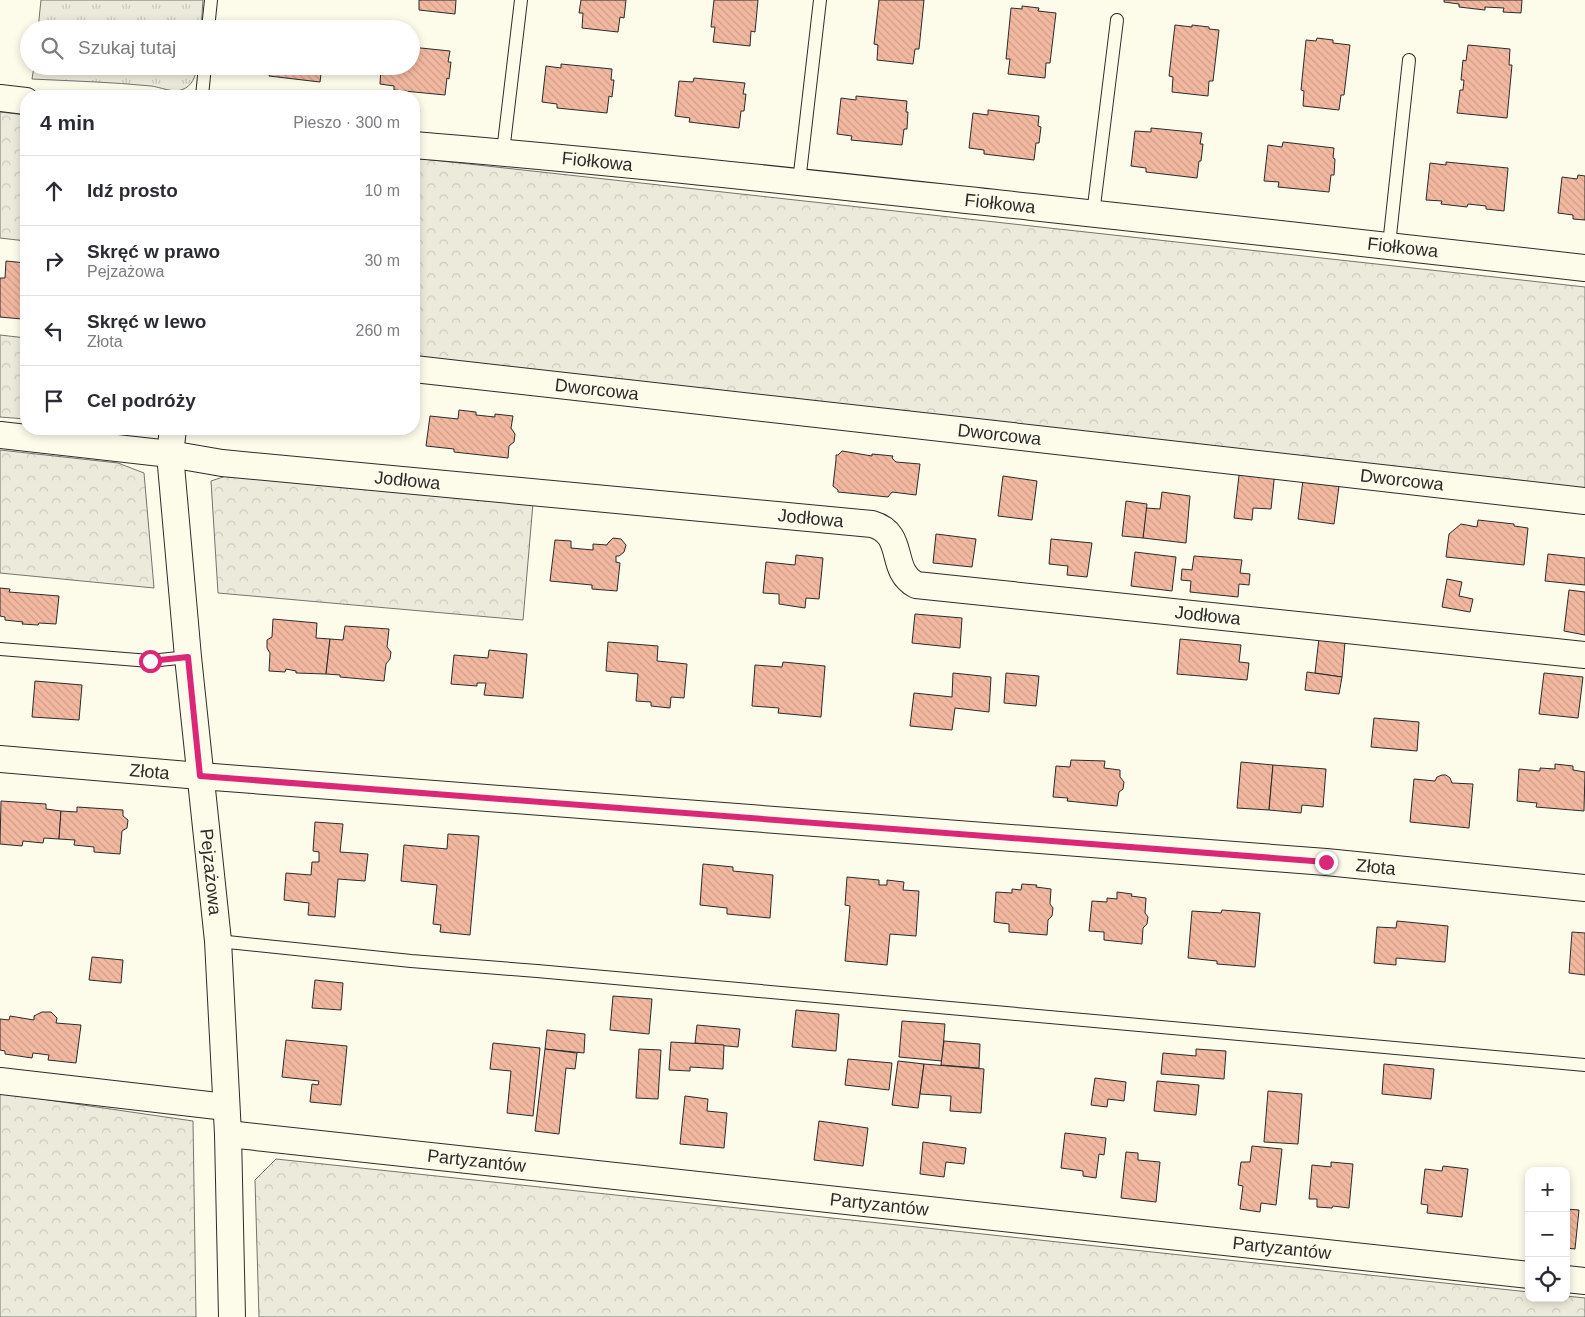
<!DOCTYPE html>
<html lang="pl">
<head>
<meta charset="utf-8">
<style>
  :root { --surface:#fff; --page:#f2f2f3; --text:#2b2b33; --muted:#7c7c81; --line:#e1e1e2 }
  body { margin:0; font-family:Arial,sans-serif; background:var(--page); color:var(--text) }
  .controls { position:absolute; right:15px; bottom:15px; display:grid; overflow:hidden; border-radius:10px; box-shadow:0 2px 8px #0003 }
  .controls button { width:45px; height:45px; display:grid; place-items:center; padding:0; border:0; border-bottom:1px solid var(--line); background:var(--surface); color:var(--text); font:25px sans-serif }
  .stop { position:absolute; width:15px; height:15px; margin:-11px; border:4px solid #db2777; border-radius:50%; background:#fff }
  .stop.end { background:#db2777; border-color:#fff; box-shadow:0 1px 5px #0008 }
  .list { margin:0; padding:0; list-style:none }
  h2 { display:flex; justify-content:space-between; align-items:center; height:65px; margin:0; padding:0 20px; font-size:21px }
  h2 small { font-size:16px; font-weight:400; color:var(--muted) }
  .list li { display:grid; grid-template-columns:32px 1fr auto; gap:15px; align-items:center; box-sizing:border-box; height:70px; padding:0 20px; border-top:1px solid var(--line) }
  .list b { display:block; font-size:19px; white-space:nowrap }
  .list p { margin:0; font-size:16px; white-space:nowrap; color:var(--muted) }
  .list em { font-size:16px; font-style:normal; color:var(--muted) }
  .icon { flex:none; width:28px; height:28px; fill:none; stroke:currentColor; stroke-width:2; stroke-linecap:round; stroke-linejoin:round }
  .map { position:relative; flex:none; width:1585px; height:1317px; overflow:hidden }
  .search { position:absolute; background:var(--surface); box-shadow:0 2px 8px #0003; left:20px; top:20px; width:400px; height:55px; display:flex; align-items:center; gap:12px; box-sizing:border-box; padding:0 18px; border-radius:28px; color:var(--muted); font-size:19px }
  .panel { position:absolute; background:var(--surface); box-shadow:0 2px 8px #0003; left:20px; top:90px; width:400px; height:345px; border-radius:20px }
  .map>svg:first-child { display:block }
</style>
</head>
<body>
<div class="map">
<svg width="1585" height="1317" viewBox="0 0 1585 1317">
  <defs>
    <pattern id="grass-tufts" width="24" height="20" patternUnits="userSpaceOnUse" patternTransform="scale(1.25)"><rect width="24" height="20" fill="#ecebdb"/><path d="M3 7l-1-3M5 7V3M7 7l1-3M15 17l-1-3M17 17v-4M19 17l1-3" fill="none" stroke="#cbcabc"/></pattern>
    <pattern id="forest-crowns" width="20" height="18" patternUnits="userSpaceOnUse" patternTransform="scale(1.25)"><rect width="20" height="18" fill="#ecebdb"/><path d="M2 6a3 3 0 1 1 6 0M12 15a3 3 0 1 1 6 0" fill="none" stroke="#cbcabc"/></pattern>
    <pattern id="building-back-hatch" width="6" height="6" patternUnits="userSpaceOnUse" patternTransform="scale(1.25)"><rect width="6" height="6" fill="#f2b8a0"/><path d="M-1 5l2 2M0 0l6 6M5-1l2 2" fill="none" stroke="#d09e8a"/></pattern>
  </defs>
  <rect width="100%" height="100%" fill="#fdfbea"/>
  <g fill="url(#grass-tufts)" stroke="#74746e">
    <polygon points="41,0 203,0 201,29 38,29"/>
    <path d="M34 66H197C196 76 192 87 181 90 173 93 160 87 151 86 112 82 72 81 32 79Z"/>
  </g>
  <g fill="url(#forest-crowns)" stroke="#74746e">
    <polygon points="0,112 26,115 26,241 0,238"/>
    <polygon points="414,158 1585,287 1585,495 1074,436 414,356"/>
    <polygon points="0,335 26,338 26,419 0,417"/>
    <polygon points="0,450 118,463 144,473 154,588 0,573"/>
    <polygon points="232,474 533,503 523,620 218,593 211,481"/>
    <polygon points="0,1093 193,1121 196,1317 0,1317"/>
    <polygon points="276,1159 1529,1292 1529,1298 1566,1298 1566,1296 1585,1298 1585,1317 259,1317 255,1180"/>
  </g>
  <g fill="url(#building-back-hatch)" stroke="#2b2b2b">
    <polygon points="419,0 456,0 455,14 419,10"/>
    <polygon points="581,0 626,0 624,18 620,17 618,32 582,28 583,13 579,13"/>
    <polygon points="714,0 758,0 755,32 751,31 750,46 713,42 715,27 711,27"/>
    <polygon points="879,0 924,0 919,49 915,49 913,64 877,60 878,45 874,44"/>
    <polygon points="1444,0 1522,0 1521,13 1503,12 1504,8 1485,7 1485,10 1459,7 1459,4 1444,2"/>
    <polygon points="1022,6 1039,8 1038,11 1056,13 1050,63 1046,63 1045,78 1008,74 1010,59 1006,59 1011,8 1022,9"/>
    <polygon points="1175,25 1192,27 1192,25 1209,27 1209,29 1219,30 1213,81 1209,81 1208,96 1172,92 1173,77 1169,76"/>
    <polygon points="1317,38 1333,40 1333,43 1350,45 1344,95 1341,95 1339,110 1303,106 1304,91 1301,90 1306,40 1316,41"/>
    <polygon points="1468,45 1510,49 1509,65 1512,65 1507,118 1457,113 1460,90 1463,90 1464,80 1461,80 1463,60 1466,61"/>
    <polygon points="411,47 450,51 448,62 451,62 449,79 447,78 445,95 394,90 394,86 380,84 381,66 411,66"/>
    <polygon points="561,64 612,69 611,80 614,80 612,97 609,96 607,113 557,108 557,104 542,102 546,66 561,68"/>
    <polygon points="255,66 322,66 320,82 269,76 270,72 255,70"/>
    <polygon points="694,78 745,83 743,94 746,94 744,111 741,111 739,128 689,122 690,118 675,116 679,81 693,82"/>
    <polygon points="856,96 907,101 906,112 908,112 907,129 904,129 902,145 851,140 852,136 837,134 841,98 856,100"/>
    <polygon points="988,110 1039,116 1038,126 1041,127 1039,143 1036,143 1034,160 984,154 984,150 969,148 973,113 988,115"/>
    <polygon points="1151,128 1202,133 1200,144 1203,144 1201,161 1199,161 1197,178 1146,172 1146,168 1131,166 1135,131 1151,132"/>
    <polygon points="1283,142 1334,148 1333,158 1335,159 1334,175 1331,175 1329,192 1278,187 1279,182 1264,181 1268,145 1282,147"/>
    <polygon points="1446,162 1508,168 1504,211 1486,209 1486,206 1468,204 1467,207 1441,204 1442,201 1426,200 1430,163 1446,165"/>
    <polygon points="1578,175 1585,176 1585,220 1573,219 1573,215 1558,213 1562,177 1577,179"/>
    <polygon points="26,259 26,306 24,306 22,319 0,317 0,278 5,278 6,261 26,263"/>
    <polygon points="459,410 476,412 476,415 495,417 495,414 513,416 511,428 515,434 514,442 509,446 508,458 454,452 454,449 426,446 430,416 458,419"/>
    <polygon points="262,429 302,429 302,434 262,431"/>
    <polygon points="842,451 872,456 872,454 893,456 892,458 896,462 920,464 916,495 892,492 888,497 838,492 838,490 833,486 836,460 836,455 838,455"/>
    <polygon points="1240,467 1275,471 1271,509 1253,508 1252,520 1234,518"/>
    <polygon points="1003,476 1037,481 1032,520 998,516"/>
    <polygon points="1303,480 1339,486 1334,524 1298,519"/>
    <polygon points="1162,492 1190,496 1186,543 1143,538 1146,508 1160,509"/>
    <polygon points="1126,501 1147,504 1143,538 1122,536"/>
    <polygon points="1478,520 1514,524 1514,526 1528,528 1524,565 1446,557 1449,534 1461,524 1477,527"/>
    <polygon points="936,534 976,539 972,567 933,563"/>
    <polygon points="613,538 621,539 626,545 624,552 619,556 616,556 616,562 620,563 617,591 592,589 592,585 550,581 555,540 571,541 571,548 593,550 593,544 607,545 608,543"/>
    <polygon points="1051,539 1092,543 1087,577 1067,575 1068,566 1049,564"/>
    <polygon points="1135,552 1176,557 1172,591 1131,586"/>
    <polygon points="1548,554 1585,558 1585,585 1545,581"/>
    <polygon points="796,555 823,558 819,599 806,598 805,608 779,604 779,594 763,593 766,562 795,565"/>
    <polygon points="1194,556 1242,560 1240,573 1250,574 1249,585 1239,584 1238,597 1190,592 1191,581 1181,580 1182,569 1192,570"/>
    <polygon points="1447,579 1462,582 1459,596 1473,599 1470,612 1442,607"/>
    <polygon points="0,588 10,589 9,592 59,596 56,624 39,623 38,625 22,624 23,622 5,620 5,617 0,616"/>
    <polygon points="1569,590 1585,592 1585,635 1564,631"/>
    <polygon points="915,614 962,618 960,648 912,643"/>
    <polygon points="273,619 317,623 316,638 330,639 326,674 296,673 296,671 286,669 285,672 269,671 270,653 267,648 267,640 272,637"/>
    <polygon points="345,626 389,629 387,647 391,652 390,659 386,664 384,681 340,677 340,675 326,674 330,639 343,640"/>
    <polygon points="1319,638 1345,642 1342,677 1315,673"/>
    <polygon points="1180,639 1241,645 1239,662 1249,663 1247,680 1177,674"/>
    <polygon points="608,642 658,646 657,661 687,664 684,698 671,697 670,708 651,706 651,702 636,701 638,674 606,671"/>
    <polygon points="489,650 527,654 523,698 484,695 486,683 477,683 477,686 451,684 454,655 488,658"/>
    <polygon points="783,662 825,666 821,717 778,713 779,708 752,706 755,665 782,667"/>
    <polygon points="1307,672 1342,677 1339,694 1305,690"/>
    <polygon points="953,673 991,677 989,712 955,708 952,730 910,726 914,693 952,697"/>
    <polygon points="1006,673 1039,676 1036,706 1004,703"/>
    <polygon points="1544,673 1583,677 1578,718 1539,714"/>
    <polygon points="35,681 82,685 79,720 32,717"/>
    <polygon points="1374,718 1419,722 1417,751 1371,747"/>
    <polygon points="1071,760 1105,761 1104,768 1120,770 1120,777 1124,782 1123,789 1119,792 1117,806 1067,801 1068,798 1053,797 1056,766 1070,767"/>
    <polygon points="1241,762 1273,765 1269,810 1237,808"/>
    <polygon points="1555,764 1573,766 1573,770 1585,772 1584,811 1536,807 1537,803 1517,801 1519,769 1540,771 1540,768 1555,769"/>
    <polygon points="1273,765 1326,769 1323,807 1302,805 1301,813 1269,810"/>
    <polygon points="1442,775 1446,775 1450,778 1452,783 1473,784 1469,828 1410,822 1414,779 1435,781 1437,777"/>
    <polygon points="1,801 46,804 46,809 61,811 59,839 44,838 43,843 23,841 22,846 0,844"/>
    <polygon points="77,807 123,810 123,816 128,820 127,828 122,831 120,854 94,852 94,847 74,845 75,840 59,839 61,811 77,812"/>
    <polygon points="315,822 343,824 340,852 368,854 365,881 338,879 335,917 308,915 309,903 284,900 286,873 311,875 312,862 319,862 319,852 313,851"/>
    <polygon points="448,834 479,836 470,935 440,932 441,925 433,924 437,885 401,881 404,845 447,849"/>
    <polygon points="703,864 733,867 733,871 773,875 770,918 727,914 727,908 700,905"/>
    <polygon points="847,877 879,880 879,885 887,885 887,880 904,882 903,890 919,891 916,936 890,934 887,965 845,961 850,906 845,905"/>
    <polygon points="1022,884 1037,885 1036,887 1051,889 1050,904 1053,908 1052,916 1048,920 1047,935 1009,932 1009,924 994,922 996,892 1012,893 1012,889 1021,890"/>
    <polygon points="1117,892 1132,894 1131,896 1146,898 1145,913 1148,917 1147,924 1143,928 1142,944 1104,940 1104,932 1089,931 1092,901 1107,902 1107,898 1117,899"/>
    <polygon points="1222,910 1260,913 1255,967 1217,964 1217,961 1188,958 1192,911 1221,913"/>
    <polygon points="1397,921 1448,926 1445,962 1396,958 1396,965 1374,963 1377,927 1396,928"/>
    <polygon points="1572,932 1585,933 1585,975 1569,973"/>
    <polygon points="92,957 123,960 121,983 89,980"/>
    <polygon points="315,980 343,983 341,1010 312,1008"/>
    <polygon points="613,996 652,999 649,1034 610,1030"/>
    <polygon points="796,1010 839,1014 836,1051 792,1047"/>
    <polygon points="42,1012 51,1012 57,1018 56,1023 81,1025 76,1063 48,1060 49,1055 33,1053 32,1058 5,1054 5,1051 0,1050 0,1019 9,1020 10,1016 34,1020 34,1016"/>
    <polygon points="902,1021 945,1024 942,1061 899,1057"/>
    <polygon points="697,1025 740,1029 738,1047 695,1043"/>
    <polygon points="547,1030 585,1034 584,1053 545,1049"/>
    <polygon points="286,1040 347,1046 341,1105 310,1102 312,1084 318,1085 319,1081 282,1077"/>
    <polygon points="944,1041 980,1044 979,1068 941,1065"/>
    <polygon points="671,1042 724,1045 723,1069 690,1067 690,1071 669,1070"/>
    <polygon points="493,1043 540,1048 533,1116 507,1113 511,1071 490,1069"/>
    <polygon points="545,1049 577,1053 575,1069 566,1068 559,1134 535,1131"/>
    <polygon points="639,1049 661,1050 658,1099 636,1098"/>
    <polygon points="1196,1049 1226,1051 1224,1079 1161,1074 1163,1053 1196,1056"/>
    <polygon points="848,1059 892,1063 889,1090 845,1085"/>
    <polygon points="898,1061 924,1064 918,1108 892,1105"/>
    <polygon points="924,1064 984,1069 981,1113 950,1111 951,1096 920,1094"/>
    <polygon points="1384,1064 1434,1069 1431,1099 1382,1094"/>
    <polygon points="1095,1078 1126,1082 1124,1101 1108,1099 1107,1107 1091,1105"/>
    <polygon points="1157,1081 1199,1085 1196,1115 1154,1111"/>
    <polygon points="1268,1091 1302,1094 1298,1144 1264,1142"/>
    <polygon points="685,1096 708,1099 707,1111 727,1113 724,1148 680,1144"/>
    <polygon points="819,1121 868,1128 863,1166 814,1160"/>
    <polygon points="1065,1133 1106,1138 1104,1155 1099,1154 1096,1178 1083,1176 1083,1171 1061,1168"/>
    <polygon points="923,1142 966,1148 964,1164 946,1162 944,1177 920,1174"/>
    <polygon points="1252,1146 1282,1149 1276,1205 1261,1203 1260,1212 1240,1209 1243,1186 1238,1185 1241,1162 1250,1162"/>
    <polygon points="1126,1152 1138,1153 1138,1160 1160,1162 1156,1202 1121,1198"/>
    <polygon points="1331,1162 1353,1164 1349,1208 1333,1206 1332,1208 1317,1207 1317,1199 1309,1199 1312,1165 1331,1167"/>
    <polygon points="1443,1166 1468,1169 1462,1217 1427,1213 1428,1205 1421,1204 1425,1169 1442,1171"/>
    <polygon points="1566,1209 1579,1210 1575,1249 1566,1248"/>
  </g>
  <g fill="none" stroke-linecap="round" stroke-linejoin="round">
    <g stroke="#2b2b2b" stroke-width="14">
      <g id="service">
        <polyline points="208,29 211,0"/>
        <polyline points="202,96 205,66"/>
        <polyline points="503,152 521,0"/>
        <polyline points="799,182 820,0"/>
        <polyline points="1093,214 1117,20"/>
        <polyline points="1389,245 1409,60"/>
        <polyline points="0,649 150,661 188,657"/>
        <polyline points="218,941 411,961 537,971 1585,1065"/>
      </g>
    </g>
    <g stroke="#2b2b2b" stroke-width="28">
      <g id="minor">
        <polyline points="0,98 26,101"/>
        <path id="s1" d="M414 145C620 162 826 185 1032 207 1216 227 1401 247 1585 268"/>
        <path id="s2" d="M414 369C804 413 1195 456 1585 501"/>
        <path id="s3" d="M173 429 170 454 188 657 218 941 228 1134 232 1317"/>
        <path id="s4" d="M0 435 170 454 222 463 872 524C907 534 888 570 916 585L1585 655"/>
        <path id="s5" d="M0 759 200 776 1326 862 1585 888"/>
        <polyline points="0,1081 226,1107"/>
        <path id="s6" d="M228 1134 1529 1275"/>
        <polyline points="1566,1279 1585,1281"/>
      </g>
    </g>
    <use href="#service" stroke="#fdfbea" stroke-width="12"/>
    <use href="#minor" stroke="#fdfbea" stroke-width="26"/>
  </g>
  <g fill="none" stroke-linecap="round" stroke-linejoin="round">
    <polyline stroke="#db2777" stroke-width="6" points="150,661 188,657 200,776 1326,862"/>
  </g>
  <g text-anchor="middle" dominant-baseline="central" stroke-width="4" stroke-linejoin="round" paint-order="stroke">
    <g font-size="18" fill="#2b2b2b" stroke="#fdfbea">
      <text stroke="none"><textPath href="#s1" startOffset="184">Fiołkowa</textPath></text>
      <text stroke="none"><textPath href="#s1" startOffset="589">Fiołkowa</textPath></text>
      <text stroke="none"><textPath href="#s1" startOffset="994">Fiołkowa</textPath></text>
      <text stroke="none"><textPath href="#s2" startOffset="184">Dworcowa</textPath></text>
      <text stroke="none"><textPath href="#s2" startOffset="589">Dworcowa</textPath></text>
      <text stroke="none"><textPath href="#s4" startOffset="410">Jodłowa</textPath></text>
      <text stroke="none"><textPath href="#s2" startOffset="994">Dworcowa</textPath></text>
      <text stroke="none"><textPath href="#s4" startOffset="815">Jodłowa</textPath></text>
      <text stroke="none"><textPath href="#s4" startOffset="1249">Jodłowa</textPath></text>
      <text stroke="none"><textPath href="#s5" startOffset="150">Złota</textPath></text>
      <text stroke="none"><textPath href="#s5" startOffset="1380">Złota</textPath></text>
      <text stroke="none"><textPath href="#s3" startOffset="445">Pejzażowa</textPath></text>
      <text stroke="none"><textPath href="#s6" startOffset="250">Partyzantów</textPath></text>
      <text stroke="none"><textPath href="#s6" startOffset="655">Partyzantów</textPath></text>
      <text stroke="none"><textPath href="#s6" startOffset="1060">Partyzantów</textPath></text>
    </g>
  </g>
</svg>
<div class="controls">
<button>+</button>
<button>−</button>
<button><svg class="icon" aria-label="locate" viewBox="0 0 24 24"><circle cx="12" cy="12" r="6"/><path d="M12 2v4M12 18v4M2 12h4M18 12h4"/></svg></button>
</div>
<div class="stop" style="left:150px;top:661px"></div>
<div class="stop end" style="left:1326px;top:862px"></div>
<div class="search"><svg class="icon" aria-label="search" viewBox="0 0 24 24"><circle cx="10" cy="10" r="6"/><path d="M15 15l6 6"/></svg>Szukaj tutaj</div>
<section class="panel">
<h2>4 min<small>Pieszo · 300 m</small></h2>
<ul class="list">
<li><svg class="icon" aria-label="ahead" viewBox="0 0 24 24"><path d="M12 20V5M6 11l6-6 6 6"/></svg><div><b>Idź prosto</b></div><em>10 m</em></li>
<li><svg class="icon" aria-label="right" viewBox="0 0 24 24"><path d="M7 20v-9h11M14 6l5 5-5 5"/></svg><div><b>Skręć w prawo</b><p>Pejzażowa</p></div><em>30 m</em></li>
<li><svg class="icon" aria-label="left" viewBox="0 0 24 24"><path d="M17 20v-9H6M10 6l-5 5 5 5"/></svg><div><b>Skręć w lewo</b><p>Złota</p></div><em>260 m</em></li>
<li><svg class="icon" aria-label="arrive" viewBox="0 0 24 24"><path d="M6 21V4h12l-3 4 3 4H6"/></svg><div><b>Cel podróży</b></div></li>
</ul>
</section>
</div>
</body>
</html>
